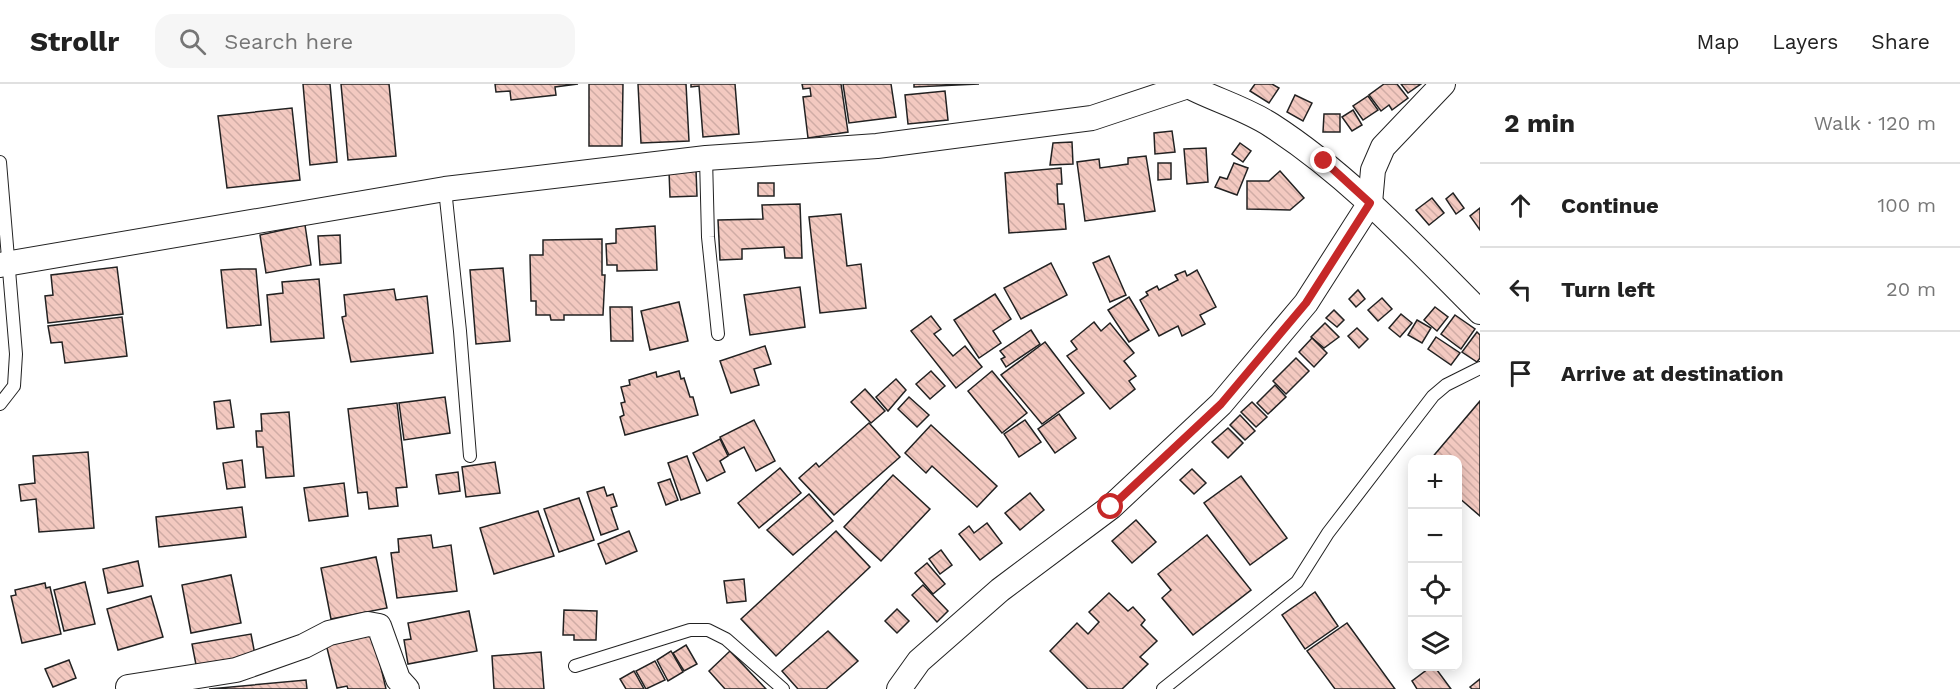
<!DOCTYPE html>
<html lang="en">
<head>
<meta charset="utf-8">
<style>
  :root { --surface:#fff; --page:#f6f6f6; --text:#222; --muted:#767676; --line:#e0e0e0 }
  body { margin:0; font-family:"Work Sans",sans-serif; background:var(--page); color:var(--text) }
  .controls { position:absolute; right:18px; bottom:18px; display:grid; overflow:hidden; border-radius:12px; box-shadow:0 3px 15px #0003 }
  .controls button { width:54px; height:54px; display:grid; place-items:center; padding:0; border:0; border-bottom:2px solid var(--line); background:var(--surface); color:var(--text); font:30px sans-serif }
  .stop { position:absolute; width:18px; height:18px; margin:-14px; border:4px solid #c62828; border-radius:50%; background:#fff }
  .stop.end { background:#c62828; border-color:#fff; box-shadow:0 2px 6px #0008 }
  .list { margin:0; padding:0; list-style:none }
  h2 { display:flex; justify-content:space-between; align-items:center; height:78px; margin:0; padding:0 24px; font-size:26px }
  h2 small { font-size:20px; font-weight:400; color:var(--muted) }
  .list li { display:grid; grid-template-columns:39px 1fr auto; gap:18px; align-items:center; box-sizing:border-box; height:84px; padding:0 24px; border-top:2px solid var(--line) }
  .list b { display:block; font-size:22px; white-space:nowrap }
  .list em { font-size:20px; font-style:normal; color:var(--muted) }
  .icon { flex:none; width:33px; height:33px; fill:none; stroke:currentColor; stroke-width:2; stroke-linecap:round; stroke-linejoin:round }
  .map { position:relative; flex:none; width:1480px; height:605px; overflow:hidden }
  header { display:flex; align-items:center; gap:36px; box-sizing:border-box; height:84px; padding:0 30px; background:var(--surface); border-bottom:2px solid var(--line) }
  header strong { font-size:28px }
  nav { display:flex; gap:33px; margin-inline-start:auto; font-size:21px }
  .search { width:420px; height:54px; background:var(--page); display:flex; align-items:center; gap:15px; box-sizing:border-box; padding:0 21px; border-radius:18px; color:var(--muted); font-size:22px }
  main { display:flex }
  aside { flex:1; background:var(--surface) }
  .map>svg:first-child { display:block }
</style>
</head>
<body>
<header>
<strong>Strollr</strong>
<div class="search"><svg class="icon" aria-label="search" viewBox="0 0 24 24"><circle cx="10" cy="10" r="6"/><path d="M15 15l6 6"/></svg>Search here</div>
<nav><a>Map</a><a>Layers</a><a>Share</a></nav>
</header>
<main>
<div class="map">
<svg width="1480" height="605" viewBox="0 0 1480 605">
  <defs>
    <pattern id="building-back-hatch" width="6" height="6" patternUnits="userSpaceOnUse" patternTransform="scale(1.5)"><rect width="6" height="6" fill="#f3c9c0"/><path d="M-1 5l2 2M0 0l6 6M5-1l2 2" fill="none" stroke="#d0aca5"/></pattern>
  </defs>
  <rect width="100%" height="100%" fill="#fff"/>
  <g fill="url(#building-back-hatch)" stroke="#222" stroke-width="1.5">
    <polygon points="303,0 330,0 337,78 310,81"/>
    <polygon points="341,0 389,0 396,72 348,76"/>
    <polygon points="495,0 578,0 555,3 556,11 511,16 510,7 496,8"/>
    <polygon points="589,0 623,0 622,62 589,62"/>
    <polygon points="638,0 686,0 689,57 641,59"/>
    <polygon points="691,0 735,0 739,50 703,53 699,2 691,3"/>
    <polygon points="802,0 841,0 848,48 808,54 803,13 811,12 810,4 803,5"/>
    <polygon points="843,0 891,0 896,33 849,39"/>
    <polygon points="914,0 979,0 914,3"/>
    <polygon points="1255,0 1272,0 1279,4 1269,19 1250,7"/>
    <polygon points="1384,0 1397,0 1408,14 1392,26 1389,21 1381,27 1369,11"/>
    <polygon points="1401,0 1421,0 1408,9"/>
    <polygon points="945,7 948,36 908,40 905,11"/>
    <polygon points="1295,11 1312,19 1303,37 1287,28"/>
    <polygon points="1368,12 1378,26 1363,36 1353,22"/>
    <polygon points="292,24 300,96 227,104 218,32"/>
    <polygon points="1353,26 1362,41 1352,47 1342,33"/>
    <polygon points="1324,30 1340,30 1340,48 1323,48"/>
    <polygon points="1172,47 1175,68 1155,70 1154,49"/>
    <polygon points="1072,58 1073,80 1050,81 1053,59"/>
    <polygon points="1240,59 1251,67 1243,78 1232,70"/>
    <polygon points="1206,64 1208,98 1187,100 1184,65"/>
    <polygon points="1146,72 1155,127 1085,137 1077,78 1099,75 1100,84 1128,80 1128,74"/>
    <polygon points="1158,79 1171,79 1171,95 1158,96"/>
    <polygon points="1234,79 1248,84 1237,111 1215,103 1220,93 1227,95"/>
    <polygon points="1061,84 1062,100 1057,100 1058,120 1064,120 1066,145 1009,149 1005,89"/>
    <polygon points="696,86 697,112 670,113 669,87"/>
    <polygon points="1280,87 1304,114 1290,126 1247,125 1247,97 1269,97"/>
    <rect x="758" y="99" width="16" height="13"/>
    <polygon points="1453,109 1464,124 1456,130 1446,115"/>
    <polygon points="1432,114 1444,129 1429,141 1416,126"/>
    <polygon points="800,120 802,174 785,174 784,163 742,165 742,175 720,176 718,136 763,135 762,121"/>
    <polygon points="1480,124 1480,146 1470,132"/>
    <polygon points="841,130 847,182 861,180 866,224 820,229 809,133"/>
    <polygon points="305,141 311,181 266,189 260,151"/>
    <polygon points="655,142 657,186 617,187 617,181 607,181 606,160 616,159 616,145"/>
    <polygon points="340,151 341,179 320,181 318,152"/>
    <polygon points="602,155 602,191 605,191 603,231 564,231 564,236 551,236 550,231 536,231 536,217 531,217 530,171 543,171 543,156"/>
    <polygon points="1109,172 1126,211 1110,218 1093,179"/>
    <polygon points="1051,179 1067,211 1021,235 1004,204"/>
    <polygon points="117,183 123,230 48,239 45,212 53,211 51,191"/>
    <polygon points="503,184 510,257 476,260 470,186"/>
    <polygon points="239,185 256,185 261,241 227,244 221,186"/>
    <polygon points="1197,186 1216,223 1200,231 1205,240 1182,252 1178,242 1159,252 1140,216 1148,211 1146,208 1157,202 1159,206 1178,196 1175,191 1185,187 1187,192"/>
    <polygon points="319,195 324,254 271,258 267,211 283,209 282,198"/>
    <polygon points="800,203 805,243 750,251 744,211"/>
    <polygon points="394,205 396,216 427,212 433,269 351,278 342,233 346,232 344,211"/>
    <polygon points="1358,206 1365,215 1356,223 1349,215"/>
    <polygon points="995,210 1011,235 993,247 1001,259 979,274 954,236"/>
    <polygon points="1129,213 1149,246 1129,258 1108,226"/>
    <polygon points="1382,214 1392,225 1378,237 1368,226"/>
    <polygon points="679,218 688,257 650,266 641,227"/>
    <polygon points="610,223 632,223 633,257 611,257"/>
    <polygon points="1435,223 1448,233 1437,247 1424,236"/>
    <polygon points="1334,226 1344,236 1337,243 1326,234"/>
    <polygon points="1401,230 1412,239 1400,253 1389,244"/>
    <polygon points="1455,231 1475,245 1461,265 1441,250"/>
    <polygon points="931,232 941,245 934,250 953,272 965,262 982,283 956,304 911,247"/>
    <polygon points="122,233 127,272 65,279 62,258 51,259 48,242"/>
    <polygon points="1417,236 1431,244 1422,259 1408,251"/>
    <polygon points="1094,238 1101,247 1110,239 1134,269 1124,277 1136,292 1129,297 1135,305 1110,325 1067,272 1077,265 1071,257"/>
    <polygon points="1325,239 1339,253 1324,264 1311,253"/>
    <polygon points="1357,244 1368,255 1359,264 1348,252"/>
    <polygon points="1031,246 1040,260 1006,283 1001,275 1005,273 1000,267"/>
    <polygon points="1477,248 1480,251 1480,274 1477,278 1462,268"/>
    <polygon points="1436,253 1460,269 1451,281 1428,265"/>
    <polygon points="1312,254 1327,269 1314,283 1299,268"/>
    <polygon points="1045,258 1084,309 1042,340 1001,291"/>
    <polygon points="765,262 771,280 754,285 759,301 731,309 720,277"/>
    <polygon points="1296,274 1309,287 1286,310 1273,297"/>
    <polygon points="679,287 681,295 684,294 690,313 693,313 698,331 625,351 620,333 624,331 621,319 625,318 621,303 630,301 629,296 656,288 657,293"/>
    <polygon points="931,287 945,302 930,315 916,300"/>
    <polygon points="992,287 1027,329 1002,349 968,307"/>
    <polygon points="896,295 906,306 888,327 876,313"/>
    <polygon points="1275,301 1286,313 1268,330 1257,319"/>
    <polygon points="865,305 885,327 871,339 851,318"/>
    <polygon points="445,313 450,349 404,356 399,319"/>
    <polygon points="909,313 929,331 917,343 898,325"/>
    <polygon points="230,316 234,343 217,345 214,318"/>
    <polygon points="1480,317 1480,432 1458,413 1458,376 1430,376"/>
    <polygon points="1252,318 1267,333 1256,343 1241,328"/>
    <polygon points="397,319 407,403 396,404 398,422 369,425 367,408 358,409 348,325"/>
    <polygon points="289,328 294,392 266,394 263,363 257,363 256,347 262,347 261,330"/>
    <polygon points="1059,330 1076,354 1055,369 1038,345"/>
    <polygon points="1240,331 1255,347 1245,356 1230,341"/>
    <polygon points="754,336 775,377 756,387 744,363 729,371 720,353"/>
    <polygon points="1025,336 1041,358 1019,373 1004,350"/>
    <polygon points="869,339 900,373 834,431 799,394 816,379 819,383"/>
    <polygon points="931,341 997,402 977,423 932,382 926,389 905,369"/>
    <polygon points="1228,344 1243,359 1228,374 1212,358"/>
    <polygon points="720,355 728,372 720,377 725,388 707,397 693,369"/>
    <polygon points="88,368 94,444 39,448 36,415 21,417 19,401 35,399 33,372"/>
    <polygon points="687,372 700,409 681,416 668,379"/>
    <polygon points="242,376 245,403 227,405 223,379"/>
    <polygon points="495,378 500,409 466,413 462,383"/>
    <polygon points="780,384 801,409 759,444 738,419"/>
    <polygon points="1192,385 1206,399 1194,410 1180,396"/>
    <polygon points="458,388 460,407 439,410 436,391"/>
    <polygon points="893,391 930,425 881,477 844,443"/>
    <polygon points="1241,392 1287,454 1250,481 1204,419"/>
    <polygon points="670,395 678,416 666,421 658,399"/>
    <polygon points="344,399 348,432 309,437 304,404"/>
    <polygon points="604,403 607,412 613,410 617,422 611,424 618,445 601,451 587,408"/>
    <polygon points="1030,409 1044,426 1020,446 1005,429"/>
    <polygon points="809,410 833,437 793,471 767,446"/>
    <polygon points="579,414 594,456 559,468 544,425"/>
    <polygon points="242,423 246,453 159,463 156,433"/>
    <polygon points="538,427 554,472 494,490 480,444"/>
    <polygon points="1136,436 1156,458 1132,479 1112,457"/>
    <polygon points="987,439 1002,459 980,476 959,450 969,442 974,449"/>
    <polygon points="629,447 637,467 606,480 598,460"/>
    <polygon points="836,447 870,483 776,572 741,535"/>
    <polygon points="431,451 433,464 451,461 457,507 397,514 391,469 399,468 398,455"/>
    <polygon points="1207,451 1251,506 1193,551 1162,514 1171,506 1158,490"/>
    <polygon points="941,466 952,481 940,490 929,475"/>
    <polygon points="376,473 387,524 331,535 321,484"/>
    <polygon points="138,477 143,502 108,509 103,485"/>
    <polygon points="927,479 945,500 933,510 915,489"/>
    <polygon points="231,491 241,539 191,549 182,501"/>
    <polygon points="744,495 746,517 727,519 724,497"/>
    <polygon points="85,498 95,540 64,547 54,506"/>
    <polygon points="45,499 46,504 50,503 61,550 22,559 11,512 16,511 15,506"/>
    <polygon points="923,501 948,527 937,538 912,511"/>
    <polygon points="1315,508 1338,542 1305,565 1282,531"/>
    <polygon points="1109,509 1128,527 1133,523 1145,536 1141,541 1157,557 1140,573 1148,580 1122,605 1088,605 1050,567 1077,539 1088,550 1099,538 1089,528"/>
    <polygon points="151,512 163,553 118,566 107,525"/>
    <polygon points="897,525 909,537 897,549 885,537"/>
    <polygon points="564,526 597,527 596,556 574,556 574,551 563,551"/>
    <polygon points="469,527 477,567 408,580 404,556 411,555 408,539"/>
    <polygon points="1347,539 1395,605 1335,605 1307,567"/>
    <polygon points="828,547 858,577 826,605 798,605 782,587"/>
    <polygon points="373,549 386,605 348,605 347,602 337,604 326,560"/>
    <polygon points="251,550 256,576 197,586 192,560"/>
    <polygon points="686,561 697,580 684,587 673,569"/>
    <polygon points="671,567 683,588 668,597 657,576"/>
    <polygon points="730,567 766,605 725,605 709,587"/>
    <polygon points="541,568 544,605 494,605 492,572"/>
    <polygon points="69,576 76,594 53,603 45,585"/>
    <polygon points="655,577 665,596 646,605 636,587"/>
    <polygon points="1432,582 1434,582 1451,605 1417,605 1412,597"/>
    <polygon points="634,587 644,605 626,605 620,595"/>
    <polygon points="1480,595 1480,605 1472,605 1470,603"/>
    <polygon points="306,596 307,605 209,605"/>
  </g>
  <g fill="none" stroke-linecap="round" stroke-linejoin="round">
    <g stroke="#222" stroke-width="14">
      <g id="service">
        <polyline points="706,74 708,153 718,250"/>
        <polyline points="0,78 16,270 14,302 0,320"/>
        <polyline points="445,105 460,247 470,372"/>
        <polyline points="575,582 690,546 708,546 726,555 783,605"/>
        <polyline points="1163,605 1297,498 1328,449 1433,312 1446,301 1480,284"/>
      </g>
    </g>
    <g stroke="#222" stroke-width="26">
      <g id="minor">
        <path d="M1184 0C1212 15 1245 24 1271 41 1350 92 1414 162 1480 228"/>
        <polyline points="0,181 445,105 706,74 877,62 1092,34 1188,2"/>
        <polyline points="128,603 236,586 304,562 329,549 368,540 379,542 398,595 407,605"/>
        <polyline points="899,605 919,577 1000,506 1111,423 1221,320 1306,219 1370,119 1373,86 1383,63 1443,0"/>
      </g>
    </g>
    <use href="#service" stroke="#fff" stroke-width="12"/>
    <use href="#minor" stroke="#fff" stroke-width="24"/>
  </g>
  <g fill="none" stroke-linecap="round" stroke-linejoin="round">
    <polyline stroke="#c62828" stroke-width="8" points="1111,423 1221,320 1306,219 1370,119 1324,77"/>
  </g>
</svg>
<div class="controls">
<button>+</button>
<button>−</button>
<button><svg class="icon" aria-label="locate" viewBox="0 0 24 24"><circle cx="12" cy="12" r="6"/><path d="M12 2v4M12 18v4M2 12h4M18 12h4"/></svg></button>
<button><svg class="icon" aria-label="layers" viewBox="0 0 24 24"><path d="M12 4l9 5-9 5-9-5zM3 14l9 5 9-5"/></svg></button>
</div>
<div class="stop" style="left:1111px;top:423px"></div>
<div class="stop end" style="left:1324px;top:77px"></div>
</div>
<aside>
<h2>2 min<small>Walk · 120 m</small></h2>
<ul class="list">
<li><svg class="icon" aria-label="ahead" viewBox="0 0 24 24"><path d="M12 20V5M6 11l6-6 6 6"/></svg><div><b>Continue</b></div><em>100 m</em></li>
<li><svg class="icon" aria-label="left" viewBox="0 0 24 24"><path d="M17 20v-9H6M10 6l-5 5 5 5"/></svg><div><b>Turn left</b></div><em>20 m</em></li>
<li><svg class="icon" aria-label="arrive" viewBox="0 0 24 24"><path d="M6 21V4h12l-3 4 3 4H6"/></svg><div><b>Arrive at destination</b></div></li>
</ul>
</aside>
</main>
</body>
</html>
